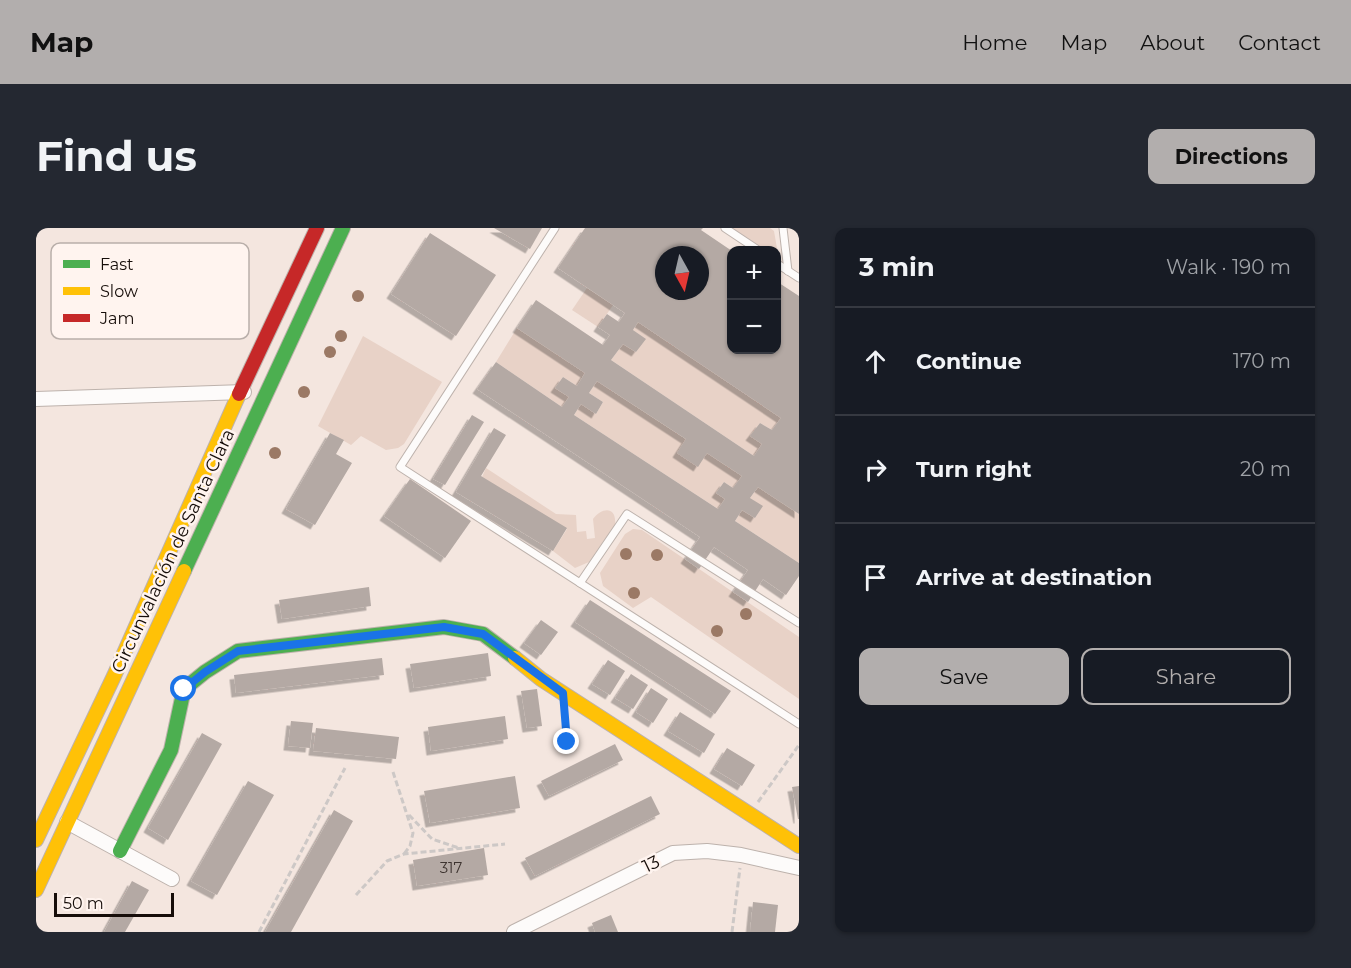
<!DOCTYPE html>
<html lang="en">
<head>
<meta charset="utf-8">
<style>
  :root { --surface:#171b24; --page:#242831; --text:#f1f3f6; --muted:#9ea1a6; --line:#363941; --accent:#b2aead }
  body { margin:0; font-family:Montserrat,sans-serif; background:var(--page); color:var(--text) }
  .controls { position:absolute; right:18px; top:18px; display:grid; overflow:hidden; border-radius:12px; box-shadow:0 2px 4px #0004 }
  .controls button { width:54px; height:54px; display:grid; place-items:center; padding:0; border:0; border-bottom:2px solid var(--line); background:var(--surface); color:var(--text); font:30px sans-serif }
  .compass { position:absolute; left:619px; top:18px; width:54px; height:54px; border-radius:50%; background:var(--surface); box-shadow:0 2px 4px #0004; rotate:172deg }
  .scale { position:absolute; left:18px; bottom:15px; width:120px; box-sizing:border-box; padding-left:6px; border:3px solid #160d09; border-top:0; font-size:16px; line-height:21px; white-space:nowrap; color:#160d09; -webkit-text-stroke:4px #fff4ef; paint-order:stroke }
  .stop { position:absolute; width:18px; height:18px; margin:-14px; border:4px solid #1a73e8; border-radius:50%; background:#fff }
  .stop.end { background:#1a73e8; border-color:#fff; box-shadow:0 2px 6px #0008 }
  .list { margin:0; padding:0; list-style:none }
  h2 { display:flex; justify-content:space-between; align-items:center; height:78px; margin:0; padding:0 24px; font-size:26px }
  h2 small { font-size:20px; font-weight:400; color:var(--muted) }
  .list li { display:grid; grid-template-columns:39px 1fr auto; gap:18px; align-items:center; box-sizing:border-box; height:108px; padding:0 24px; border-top:2px solid var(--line) }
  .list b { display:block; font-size:22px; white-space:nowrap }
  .list em { font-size:20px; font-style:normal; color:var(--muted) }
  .actions { display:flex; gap:12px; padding:18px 24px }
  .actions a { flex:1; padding:14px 0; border:2px solid var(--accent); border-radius:12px; text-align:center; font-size:21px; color:var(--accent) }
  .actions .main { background:var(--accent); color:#111 }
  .icon { flex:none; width:33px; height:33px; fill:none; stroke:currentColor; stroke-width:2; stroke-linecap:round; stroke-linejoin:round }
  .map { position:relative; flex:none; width:763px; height:704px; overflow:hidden; border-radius:12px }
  header { display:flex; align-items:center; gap:36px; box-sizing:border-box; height:84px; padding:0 30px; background:var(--accent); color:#111 }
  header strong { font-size:28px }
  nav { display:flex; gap:33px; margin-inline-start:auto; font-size:21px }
  .intro { display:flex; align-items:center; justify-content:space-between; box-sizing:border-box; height:144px; padding:0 36px }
  h1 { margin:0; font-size:42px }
  .button { padding:15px 27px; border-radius:12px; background:var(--accent); color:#111; font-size:21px; font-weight:700 }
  main { display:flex; gap:36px; padding:0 36px }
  aside { flex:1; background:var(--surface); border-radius:12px; box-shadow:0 2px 4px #0004 }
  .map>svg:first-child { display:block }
</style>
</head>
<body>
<header>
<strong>Map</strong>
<nav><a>Home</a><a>Map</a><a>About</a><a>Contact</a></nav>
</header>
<div class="intro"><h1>Find us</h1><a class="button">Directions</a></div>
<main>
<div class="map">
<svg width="763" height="704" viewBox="0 0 763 704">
  <defs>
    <filter id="shadow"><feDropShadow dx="-4.5" dy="4.5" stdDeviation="0" flood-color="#0004"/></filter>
  </defs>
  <rect width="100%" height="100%" fill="#f4e6df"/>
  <g fill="#e8d2c7">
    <polygon points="696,0 734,0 738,3 743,32 741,30 740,22 730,22"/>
    <polygon points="551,60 577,77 562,99 536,82"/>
    <polygon points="602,94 745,190 736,202 724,195 715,208 726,216 718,228 575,132 587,116 600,124 609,111 597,102"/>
    <polygon points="481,100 549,145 541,158 527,149 519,160 533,169 526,179 460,134"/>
    <polygon points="327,108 406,154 368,216 362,220 350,222 325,208 315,217 282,198"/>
    <polygon points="561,153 706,248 697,260 688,254 680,265 689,271 682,281 538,187 545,176 560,186 567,174 553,165"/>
    <path d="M450 240 520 286 540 287 541 304 550 303 551 311 559 310 557 291C566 279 581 278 579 297L553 334 539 340 517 323 531 301 446 249Z"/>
    <polygon points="722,259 763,286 763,335 699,293 706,282 719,290 726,279 714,270"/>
    <polygon points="597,301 606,302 763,409 763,471 615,369 597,380 567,358 564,345 589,306"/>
  </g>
  <g fill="#b4a9a4" fill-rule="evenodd" filter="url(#shadow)">
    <polygon points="458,0 506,0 494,21"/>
    <path d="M549 0H667L665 2 696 23V122H740V53L763 68V286L722 259 714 270 727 278 719 290 706 282 699 293 763 335V348L750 367 727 351 712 374 697 364 712 342 678 319 663 341 649 331 664 309 441 161 460 134 526 179 533 169 519 160 527 149 541 158 549 145 481 100 500 72 567 117 574 107 562 99 571 86 583 94 589 85 522 40ZM628 27H664V63H628ZM602 94 745 190 736 202 724 195 714 208 726 216 718 228 575 132 587 116 600 124 610 111 597 102ZM561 153 650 211 641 225 662 239 671 225 706 248 697 260 688 254 680 265 689 271 682 281 538 187 545 176 560 186 567 174 553 165Z"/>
    <polygon points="394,5 460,47 420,108 355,66"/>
    <polygon points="436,187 448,194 409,257 397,251"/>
    <polygon points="458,200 470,207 445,248 531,300 517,323 420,264"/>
    <polygon points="294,205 308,212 300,226 316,235 279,297 250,281"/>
    <polygon points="374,251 435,293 409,330 348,288"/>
    <polygon points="333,359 335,378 246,391 243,372"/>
    <polygon points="554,372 695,463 679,486 539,394"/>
    <polygon points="505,392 522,404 505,427 488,415"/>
    <polygon points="452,425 455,448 378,460 374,436"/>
    <polygon points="346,430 348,447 200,465 198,447"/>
    <polygon points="572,432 589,443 574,467 556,456"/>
    <polygon points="595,446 612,457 597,481 579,470"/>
    <polygon points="615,460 632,471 617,495 600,484"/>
    <polygon points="501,461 506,498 491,500 485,463"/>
    <polygon points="644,484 679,506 668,525 632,503"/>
    <polygon points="469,488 472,511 395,523 392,499"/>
    <polygon points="255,493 277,495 274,520 252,518"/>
    <polygon points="280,500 363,509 360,531 277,523"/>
    <polygon points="166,505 186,516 132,612 112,600"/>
    <polygon points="579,516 587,532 513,568 505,553"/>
    <polygon points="691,520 719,537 706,558 678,541"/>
    <polygon points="479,548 484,580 394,595 388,563"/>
    <polygon points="212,553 238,567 181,667 155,653"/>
    <polygon points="763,558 763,591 762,591 756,559"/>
    <polygon points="615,568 624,586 499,648 489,630"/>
    <polygon points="298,582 317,593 255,704 229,704"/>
    <polygon points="448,620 452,647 381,658 377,632"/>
    <polygon points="96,653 113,662 89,704 68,704"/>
    <polygon points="717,674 742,677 739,704 714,704"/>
    <polygon points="575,687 582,704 559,704 556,695"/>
  </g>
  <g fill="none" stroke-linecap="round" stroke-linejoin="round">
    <g stroke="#bdb2ac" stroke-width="9">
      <g id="lane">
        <polyline points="519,0 364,239 763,496"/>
        <polyline points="689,0 722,22"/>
        <polyline points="747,0 752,43"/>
        <polyline points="740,35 763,50"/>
        <polyline points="544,355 591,286 763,395"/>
      </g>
    </g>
    <g stroke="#bdb2ac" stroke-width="16">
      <g id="street">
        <polyline points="0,171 208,164"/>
        <polyline points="31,594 136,651"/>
        <polyline points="478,704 637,625 671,623 705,627 763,640"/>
      </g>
    </g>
    <g stroke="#bdb2ac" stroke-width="16">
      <g id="fast">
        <polyline points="148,343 307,0"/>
        <polyline points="84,623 135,522 148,461 169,444 202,423 408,399 447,406 479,430"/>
      </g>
    </g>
    <g stroke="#bdb2ac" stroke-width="16">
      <g id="slow">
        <polyline points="479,430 505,451 763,618"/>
        <polyline points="0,612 78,448 203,166"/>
        <polyline points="0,662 148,343"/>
      </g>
    </g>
    <g stroke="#bdb2ac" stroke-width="16">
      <polyline id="jam" points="203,166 281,0"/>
    </g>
    <g stroke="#cdc8c6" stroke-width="3" stroke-dasharray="6 3" stroke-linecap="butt">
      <polyline points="528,485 531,514"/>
      <polyline points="357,544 377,605 374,618 368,626"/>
      <polyline points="722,574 763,517"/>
      <polyline points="373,587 396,611 423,620"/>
      <polyline points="320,667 351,633 368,626 469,616"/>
      <polyline points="223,704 309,540"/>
      <polyline points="696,704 704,640"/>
    </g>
    <use href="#lane" stroke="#fdfbfa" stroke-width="7"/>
    <use href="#street" stroke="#fdfbfa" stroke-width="14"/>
    <use href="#fast" stroke="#4caf50" stroke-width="14"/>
    <use href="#slow" stroke="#ffc107" stroke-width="14"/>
    <use href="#jam" stroke="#c62828" stroke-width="14"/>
  </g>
  <g fill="#9b7965">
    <circle cx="322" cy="68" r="6"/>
    <circle cx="305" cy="108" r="6"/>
    <circle cx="294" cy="124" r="6"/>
    <circle cx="268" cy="164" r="6"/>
    <circle cx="239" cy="225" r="6"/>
    <circle cx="590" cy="326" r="6"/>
    <circle cx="621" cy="327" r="6"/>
    <circle cx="598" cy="365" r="6"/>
    <circle cx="710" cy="386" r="6"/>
    <circle cx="681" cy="403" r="6"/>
  </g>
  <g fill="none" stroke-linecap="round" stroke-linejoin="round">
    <polyline stroke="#1a73e8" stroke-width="8" points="148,461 169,444 202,423 408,399 447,406 527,465 531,514"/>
  </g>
  <g text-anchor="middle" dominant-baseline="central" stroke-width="5" stroke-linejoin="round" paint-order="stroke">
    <g font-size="15" fill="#3e3430">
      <text x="415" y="639">317</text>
    </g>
    <g font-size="18" fill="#160d09" stroke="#fff4ef">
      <text transform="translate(137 323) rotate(-65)">Circunvalación de Santa Clara</text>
      <text transform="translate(615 636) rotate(-26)">13</text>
    </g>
  </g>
  <rect x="15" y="15" width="198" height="96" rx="9" fill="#fff4ef" stroke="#b9afaa" stroke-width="1.5"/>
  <rect x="27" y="32" width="27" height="8" fill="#4caf50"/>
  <rect x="27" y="59" width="27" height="8" fill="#ffc107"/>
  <rect x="27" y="86" width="27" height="8" fill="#c62828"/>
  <g font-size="16" fill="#160d09">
    <text x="64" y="42">Fast</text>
    <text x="64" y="69">Slow</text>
    <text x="64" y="96">Jam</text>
  </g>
</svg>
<div class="controls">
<button>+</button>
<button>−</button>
</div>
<svg class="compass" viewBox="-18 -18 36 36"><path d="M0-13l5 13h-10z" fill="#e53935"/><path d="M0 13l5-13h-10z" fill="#9ea1a6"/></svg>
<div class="scale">50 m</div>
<div class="stop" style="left:148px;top:461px"></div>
<div class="stop end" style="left:531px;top:514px"></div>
</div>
<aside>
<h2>3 min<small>Walk · 190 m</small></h2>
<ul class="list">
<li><svg class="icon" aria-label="ahead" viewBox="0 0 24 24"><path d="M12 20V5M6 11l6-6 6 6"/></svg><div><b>Continue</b></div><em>170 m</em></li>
<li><svg class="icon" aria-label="right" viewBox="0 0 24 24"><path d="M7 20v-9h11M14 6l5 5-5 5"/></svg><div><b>Turn right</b></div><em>20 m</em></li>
<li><svg class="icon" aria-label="arrive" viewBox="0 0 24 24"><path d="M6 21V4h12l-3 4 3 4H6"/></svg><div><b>Arrive at destination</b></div></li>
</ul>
<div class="actions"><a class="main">Save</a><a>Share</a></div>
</aside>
</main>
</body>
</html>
